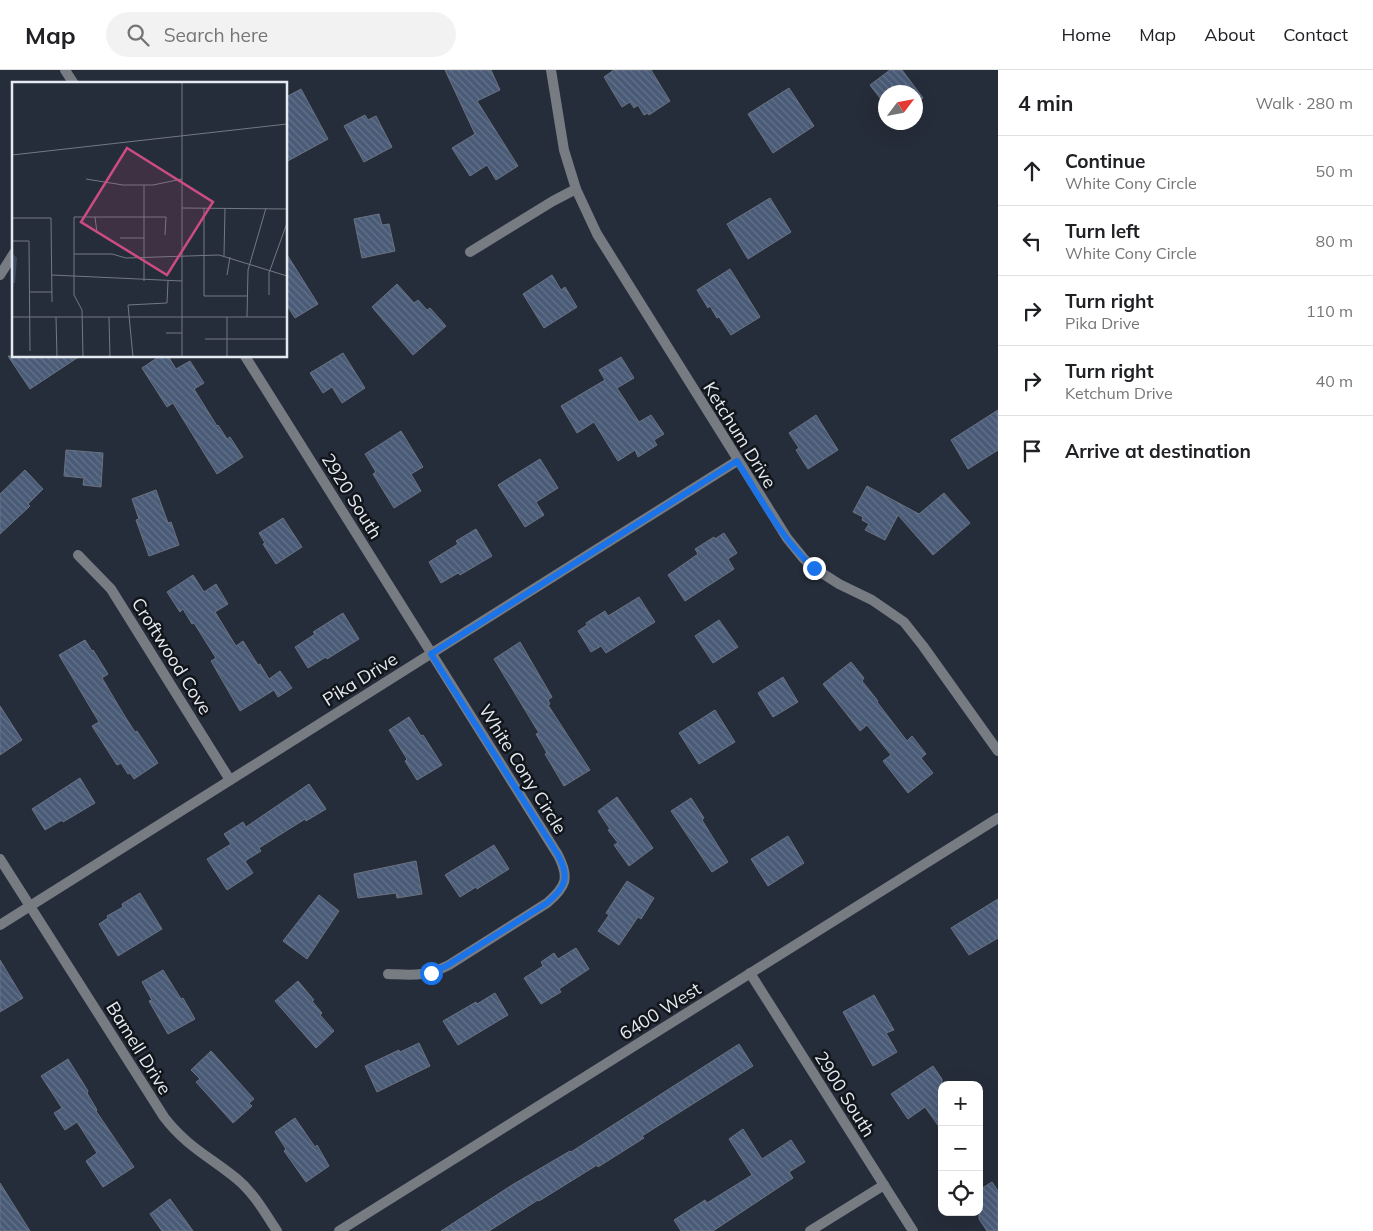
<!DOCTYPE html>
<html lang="en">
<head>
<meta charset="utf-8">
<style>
  :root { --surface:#fff; --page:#f2f2f2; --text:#202124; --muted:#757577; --line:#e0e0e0 }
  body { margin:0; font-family:Mulish,sans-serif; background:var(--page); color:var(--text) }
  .controls { position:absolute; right:15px; bottom:15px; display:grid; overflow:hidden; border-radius:10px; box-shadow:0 5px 20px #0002 }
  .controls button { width:45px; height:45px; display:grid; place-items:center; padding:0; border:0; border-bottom:1px solid var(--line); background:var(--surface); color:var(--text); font:25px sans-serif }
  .compass { position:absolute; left:878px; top:15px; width:45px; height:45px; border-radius:50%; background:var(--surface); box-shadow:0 5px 20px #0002; rotate:58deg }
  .stop { position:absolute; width:15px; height:15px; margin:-11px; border:4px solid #1a73e8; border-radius:50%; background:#fff }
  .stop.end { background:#1a73e8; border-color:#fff; box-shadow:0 1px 5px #0008 }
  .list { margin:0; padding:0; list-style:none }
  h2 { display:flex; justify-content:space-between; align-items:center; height:65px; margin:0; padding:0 20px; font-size:21px }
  h2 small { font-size:16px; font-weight:400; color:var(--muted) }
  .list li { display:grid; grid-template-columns:32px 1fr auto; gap:15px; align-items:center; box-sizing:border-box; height:70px; padding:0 20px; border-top:1px solid var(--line) }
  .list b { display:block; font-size:19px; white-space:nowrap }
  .list p { margin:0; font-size:16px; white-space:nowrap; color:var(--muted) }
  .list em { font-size:16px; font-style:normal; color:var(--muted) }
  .icon { flex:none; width:28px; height:28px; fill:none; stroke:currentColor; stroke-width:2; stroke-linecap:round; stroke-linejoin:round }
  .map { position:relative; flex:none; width:998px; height:1161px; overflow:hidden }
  header { display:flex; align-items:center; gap:30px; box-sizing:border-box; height:70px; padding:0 25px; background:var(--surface); border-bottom:1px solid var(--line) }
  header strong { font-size:24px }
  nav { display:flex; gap:28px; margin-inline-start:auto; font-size:18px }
  .search { width:350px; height:45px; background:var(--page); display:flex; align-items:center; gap:12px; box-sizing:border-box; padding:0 18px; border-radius:28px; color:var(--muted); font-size:19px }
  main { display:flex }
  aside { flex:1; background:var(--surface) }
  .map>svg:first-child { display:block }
</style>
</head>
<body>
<header>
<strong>Map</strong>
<div class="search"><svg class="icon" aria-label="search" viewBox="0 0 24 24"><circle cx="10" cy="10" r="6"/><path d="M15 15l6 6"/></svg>Search here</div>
<nav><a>Home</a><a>Map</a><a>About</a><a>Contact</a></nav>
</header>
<main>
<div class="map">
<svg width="998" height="1161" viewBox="0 0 998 1161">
  <defs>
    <pattern id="building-back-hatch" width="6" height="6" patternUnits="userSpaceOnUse" patternTransform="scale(1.25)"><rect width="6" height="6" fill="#4a5b77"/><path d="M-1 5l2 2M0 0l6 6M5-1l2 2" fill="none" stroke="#64738b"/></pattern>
  </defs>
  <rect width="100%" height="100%" fill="#262d3a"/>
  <g fill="url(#building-back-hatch)" stroke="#6a7281">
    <polygon points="445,0 491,0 500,20 477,31 518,96 496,110 487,95 470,106 452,78 475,64"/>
    <polygon points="614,0 651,0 670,31 649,45 648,43 644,45 638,35 634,38 630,32 622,37 604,7"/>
    <polygon points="890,0 902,0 923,28 916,33 916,22 886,22 886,36 870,15"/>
    <polygon points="789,18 814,56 773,83 748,44"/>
    <polygon points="301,19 328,69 286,92 286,27"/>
    <polygon points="365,45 368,50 376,46 392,77 364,92 344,56"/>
    <polygon points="770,128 791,162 748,189 727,154"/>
    <polygon points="379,144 382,155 389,154 395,181 362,188 354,149"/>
    <polygon points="286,183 318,234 295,248 286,234"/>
    <polygon points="730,199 760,247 731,265 719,247 717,248 710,236 708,238 697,220"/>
    <polygon points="552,205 561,220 565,217 577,237 544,258 523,224"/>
    <polygon points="397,214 414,233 418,230 427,240 430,238 446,256 413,285 372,237"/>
    <polygon points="343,283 365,318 342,333 332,317 323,323 310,303"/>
    <polygon points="8,286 80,286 30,319"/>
    <polygon points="160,286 168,286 176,299 190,291 204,313 194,319 217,356 218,355 227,369 230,367 243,387 217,404 173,333 167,337 142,298"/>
    <polygon points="621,287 634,308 617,318 639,352 651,345 664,364 654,370 657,375 638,387 635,380 618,391 594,352 577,363 561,336 605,310 599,300"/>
    <polygon points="998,340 998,380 968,399 951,370"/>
    <polygon points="816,345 838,380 808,399 796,380 799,378 789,363"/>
    <polygon points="401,361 423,397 411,404 421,421 394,438 373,404 376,402 365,384"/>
    <polygon points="66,380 103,383 101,417 83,415 84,408 64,406"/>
    <polygon points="540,389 558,418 536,432 544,445 525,457 498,415"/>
    <polygon points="25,400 43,419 28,434 30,436 0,464 0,424"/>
    <polygon points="867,416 919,444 944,423 970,453 933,485 898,445 885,470 865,460 869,454 862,450 863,447 853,442"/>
    <polygon points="156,420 168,453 171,452 179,475 149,486 136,450 139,449 132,429"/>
    <polygon points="283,448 302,477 276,494 263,474 265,473 259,463"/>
    <polygon points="476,459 492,486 460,505 458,503 441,513 429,492 458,474 456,471"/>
    <polygon points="724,463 737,483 728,489 734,499 685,531 668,505 698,484 695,479 714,467 715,469"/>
    <polygon points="193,505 204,522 216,514 228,534 215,542 236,576 243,571 258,595 260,594 269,609 280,601 292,618 278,627 274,620 240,641 211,591 216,588 194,553 192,554 183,539 180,542 167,522"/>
    <polygon points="639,527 655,552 606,583 601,576 591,582 578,561 587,555 586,553 605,541 608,546"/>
    <polygon points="343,543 359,569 327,589 326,587 308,598 295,577 315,564 313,562"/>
    <polygon points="719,550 738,577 713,593 695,566"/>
    <polygon points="85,570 92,581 93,580 108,604 102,608 124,645 135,662 137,661 158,693 134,709 130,703 128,704 121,693 117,695 92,656 99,652 59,585"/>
    <polygon points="520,572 552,627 548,630 550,634 548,635 590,700 564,716 545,684 547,683 536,664 539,663 494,589"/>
    <polygon points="851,592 864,608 862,611 878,631 877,632 907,671 912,666 926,684 921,688 933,703 908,723 883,691 891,685 867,655 860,661 823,614"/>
    <polygon points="783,607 798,632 773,647 758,623"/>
    <polygon points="0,636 22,670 0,685"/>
    <polygon points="715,640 735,672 699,694 679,663"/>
    <polygon points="409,647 421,666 423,665 442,695 417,710 405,691 407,689 389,660"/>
    <polygon points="80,708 95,733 63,752 62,750 45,760 32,739"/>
    <polygon points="309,714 326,739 306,751 305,749 259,778 261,781 245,791 253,803 227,820 207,789 231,774 224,764 243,752 246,757"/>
    <polygon points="617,727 653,778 629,796 614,775 618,773 608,760 610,759 598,741"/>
    <polygon points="691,728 704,748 702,750 728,792 712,802 671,741"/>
    <polygon points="788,766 804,793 768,816 751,789"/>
    <polygon points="494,775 509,799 477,819 476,817 460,827 445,805"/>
    <polygon points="416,791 422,824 397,828 396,823 358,828 354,804"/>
    <polygon points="627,811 654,828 641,849 638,847 619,875 598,861 609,845 606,843"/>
    <polygon points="140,823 162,859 118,886 99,854 108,848 107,846 123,837 122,834"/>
    <polygon points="319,825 339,841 307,889 283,871"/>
    <polygon points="998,829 998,868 969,885 951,858"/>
    <polygon points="576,878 589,899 559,919 561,922 541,934 524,908 543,896 541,892 554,883 558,889"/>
    <polygon points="0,890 23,928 0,942"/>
    <polygon points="163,900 181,929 183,928 195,949 168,964 149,931 152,930 142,912"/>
    <polygon points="298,911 314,930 312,931 322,943 320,945 334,961 316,978 275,931"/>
    <polygon points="495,923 508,945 458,975 443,951 476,932 477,934"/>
    <polygon points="874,925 894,960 886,963 897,982 873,996 843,942"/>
    <polygon points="419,973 430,996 377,1022 365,996 399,980 400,982"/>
    <polygon points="739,974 753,996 642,1066 644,1068 598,1097 597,1095 539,1131 538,1130 489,1161 441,1161 512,1115 570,1081 571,1082"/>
    <polygon points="211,981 254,1029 249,1033 252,1036 233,1053 196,1012 200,1009 191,1000"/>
    <polygon points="68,989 88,1021 87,1023 97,1040 96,1041 134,1097 103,1117 86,1091 97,1083 77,1052 65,1060 54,1043 62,1038 41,1006"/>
    <polygon points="933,996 942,1009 942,1061 925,1037 908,1049 891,1024"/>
    <polygon points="295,1048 315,1077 317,1075 329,1096 306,1112 284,1081 286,1079 275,1062"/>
    <polygon points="743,1059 762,1089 791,1070 805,1092 789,1102 793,1108 713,1161 681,1161 674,1150 705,1130 707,1133 752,1105 729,1069"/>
    <polygon points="992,1112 998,1121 998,1161 987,1161 979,1149 979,1120"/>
    <polygon points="0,1113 30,1161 0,1161"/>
    <polygon points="170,1129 193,1161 162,1161 150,1144"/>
  </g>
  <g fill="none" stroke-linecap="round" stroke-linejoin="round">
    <g stroke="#777b82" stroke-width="10">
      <polyline points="65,0 74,14"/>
      <polyline points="551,0 564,80 576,119 597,164 787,468 804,489 814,498 839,514 872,530 904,552 923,576 998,681"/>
      <polyline points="470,182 553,131 576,119"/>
      <polyline points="0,205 14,183"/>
      <path d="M245 286 558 785C570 808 566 817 547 833L449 895C425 907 413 905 388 904"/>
      <polyline points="78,485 111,519 230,710"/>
      <path d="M0 789 164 1047C186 1076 210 1087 237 1109 254 1123 265 1143 277 1161"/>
      <polyline points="0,855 737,391"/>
      <polyline points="750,903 913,1161"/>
      <polyline points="810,1161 884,1115"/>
    </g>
    <polyline stroke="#777b82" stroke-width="10" points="339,1161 998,748"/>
  </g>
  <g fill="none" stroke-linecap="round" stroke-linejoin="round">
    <path stroke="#1a73e8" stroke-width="6" d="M431 903 448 895 547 833C566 817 570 807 558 785L431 584 737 391C761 428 781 469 814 498"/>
  </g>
  <g text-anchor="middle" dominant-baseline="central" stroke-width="5" stroke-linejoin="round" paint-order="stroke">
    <g font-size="18" fill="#e5eaf2" stroke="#12161b">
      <text transform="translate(740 365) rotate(58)">Ketchum Drive</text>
      <text transform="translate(352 426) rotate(58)">2920 South</text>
      <text transform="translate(172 586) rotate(58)">Croftwood Cove</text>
      <text transform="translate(360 609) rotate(-32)">Pika Drive</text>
      <text transform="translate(523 699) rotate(58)">White Cony Circle</text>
      <text transform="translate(660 941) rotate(-32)">6400 West</text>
      <text transform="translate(139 978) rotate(58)">Bamell Drive</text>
      <text transform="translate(845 1024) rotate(58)">2900 South</text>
    </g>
  </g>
  <g transform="translate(12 12)">
    <rect width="275" height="275" fill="#262d3a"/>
    <path d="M0 171 5 176 3 201H0Z" fill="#39465d"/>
    <path fill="none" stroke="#727984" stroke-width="1" d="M170 0V275M0 73 275 42M74 97 111 103H141L170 97M132 103V199M170 126 275 127M192 126V214H235M83 135 85 151M0 136H39L40 220M108 156H132M0 159H17L18 269M62 172H100L114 176 207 173 275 194M212 174 213 126M40 193 170 199M215 193 218 175M17 210H40M257 213V191L275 141M0 235H275M44 235 45 275M97 235 98 275M235 235 236 188 254 126M154 251H170M193 257H275M71 275 70 228 62 213V135H154L153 153M121 275 116 223 155 221 156 199M215 275V235"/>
    <path fill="#cb4c81" fill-opacity="0.15" stroke="#cb4c81" stroke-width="2.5" d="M115 66 201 120 155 193 69 140Z"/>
    <rect width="275" height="275" fill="none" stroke="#e5eaf2" stroke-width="2.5"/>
  </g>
</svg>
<div class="controls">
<button>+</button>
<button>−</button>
<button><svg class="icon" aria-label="locate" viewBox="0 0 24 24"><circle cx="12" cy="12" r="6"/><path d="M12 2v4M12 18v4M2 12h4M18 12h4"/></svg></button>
</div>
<svg class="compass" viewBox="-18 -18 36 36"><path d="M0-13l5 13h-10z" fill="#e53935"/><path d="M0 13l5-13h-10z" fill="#757577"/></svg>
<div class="stop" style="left:431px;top:903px"></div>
<div class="stop end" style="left:814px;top:498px"></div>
</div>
<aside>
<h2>4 min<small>Walk · 280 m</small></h2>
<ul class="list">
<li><svg class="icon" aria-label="ahead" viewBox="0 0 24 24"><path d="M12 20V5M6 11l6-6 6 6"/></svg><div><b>Continue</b><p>White Cony Circle</p></div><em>50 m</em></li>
<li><svg class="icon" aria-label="left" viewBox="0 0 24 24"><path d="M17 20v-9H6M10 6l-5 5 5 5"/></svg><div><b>Turn left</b><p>White Cony Circle</p></div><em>80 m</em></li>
<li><svg class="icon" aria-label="right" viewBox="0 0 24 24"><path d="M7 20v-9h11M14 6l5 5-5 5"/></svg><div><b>Turn right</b><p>Pika Drive</p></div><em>110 m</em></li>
<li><svg class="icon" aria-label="right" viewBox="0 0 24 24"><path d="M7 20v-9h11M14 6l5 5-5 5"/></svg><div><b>Turn right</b><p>Ketchum Drive</p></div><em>40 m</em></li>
<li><svg class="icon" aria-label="arrive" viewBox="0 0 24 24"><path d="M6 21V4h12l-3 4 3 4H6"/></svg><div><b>Arrive at destination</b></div></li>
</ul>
</aside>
</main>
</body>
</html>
